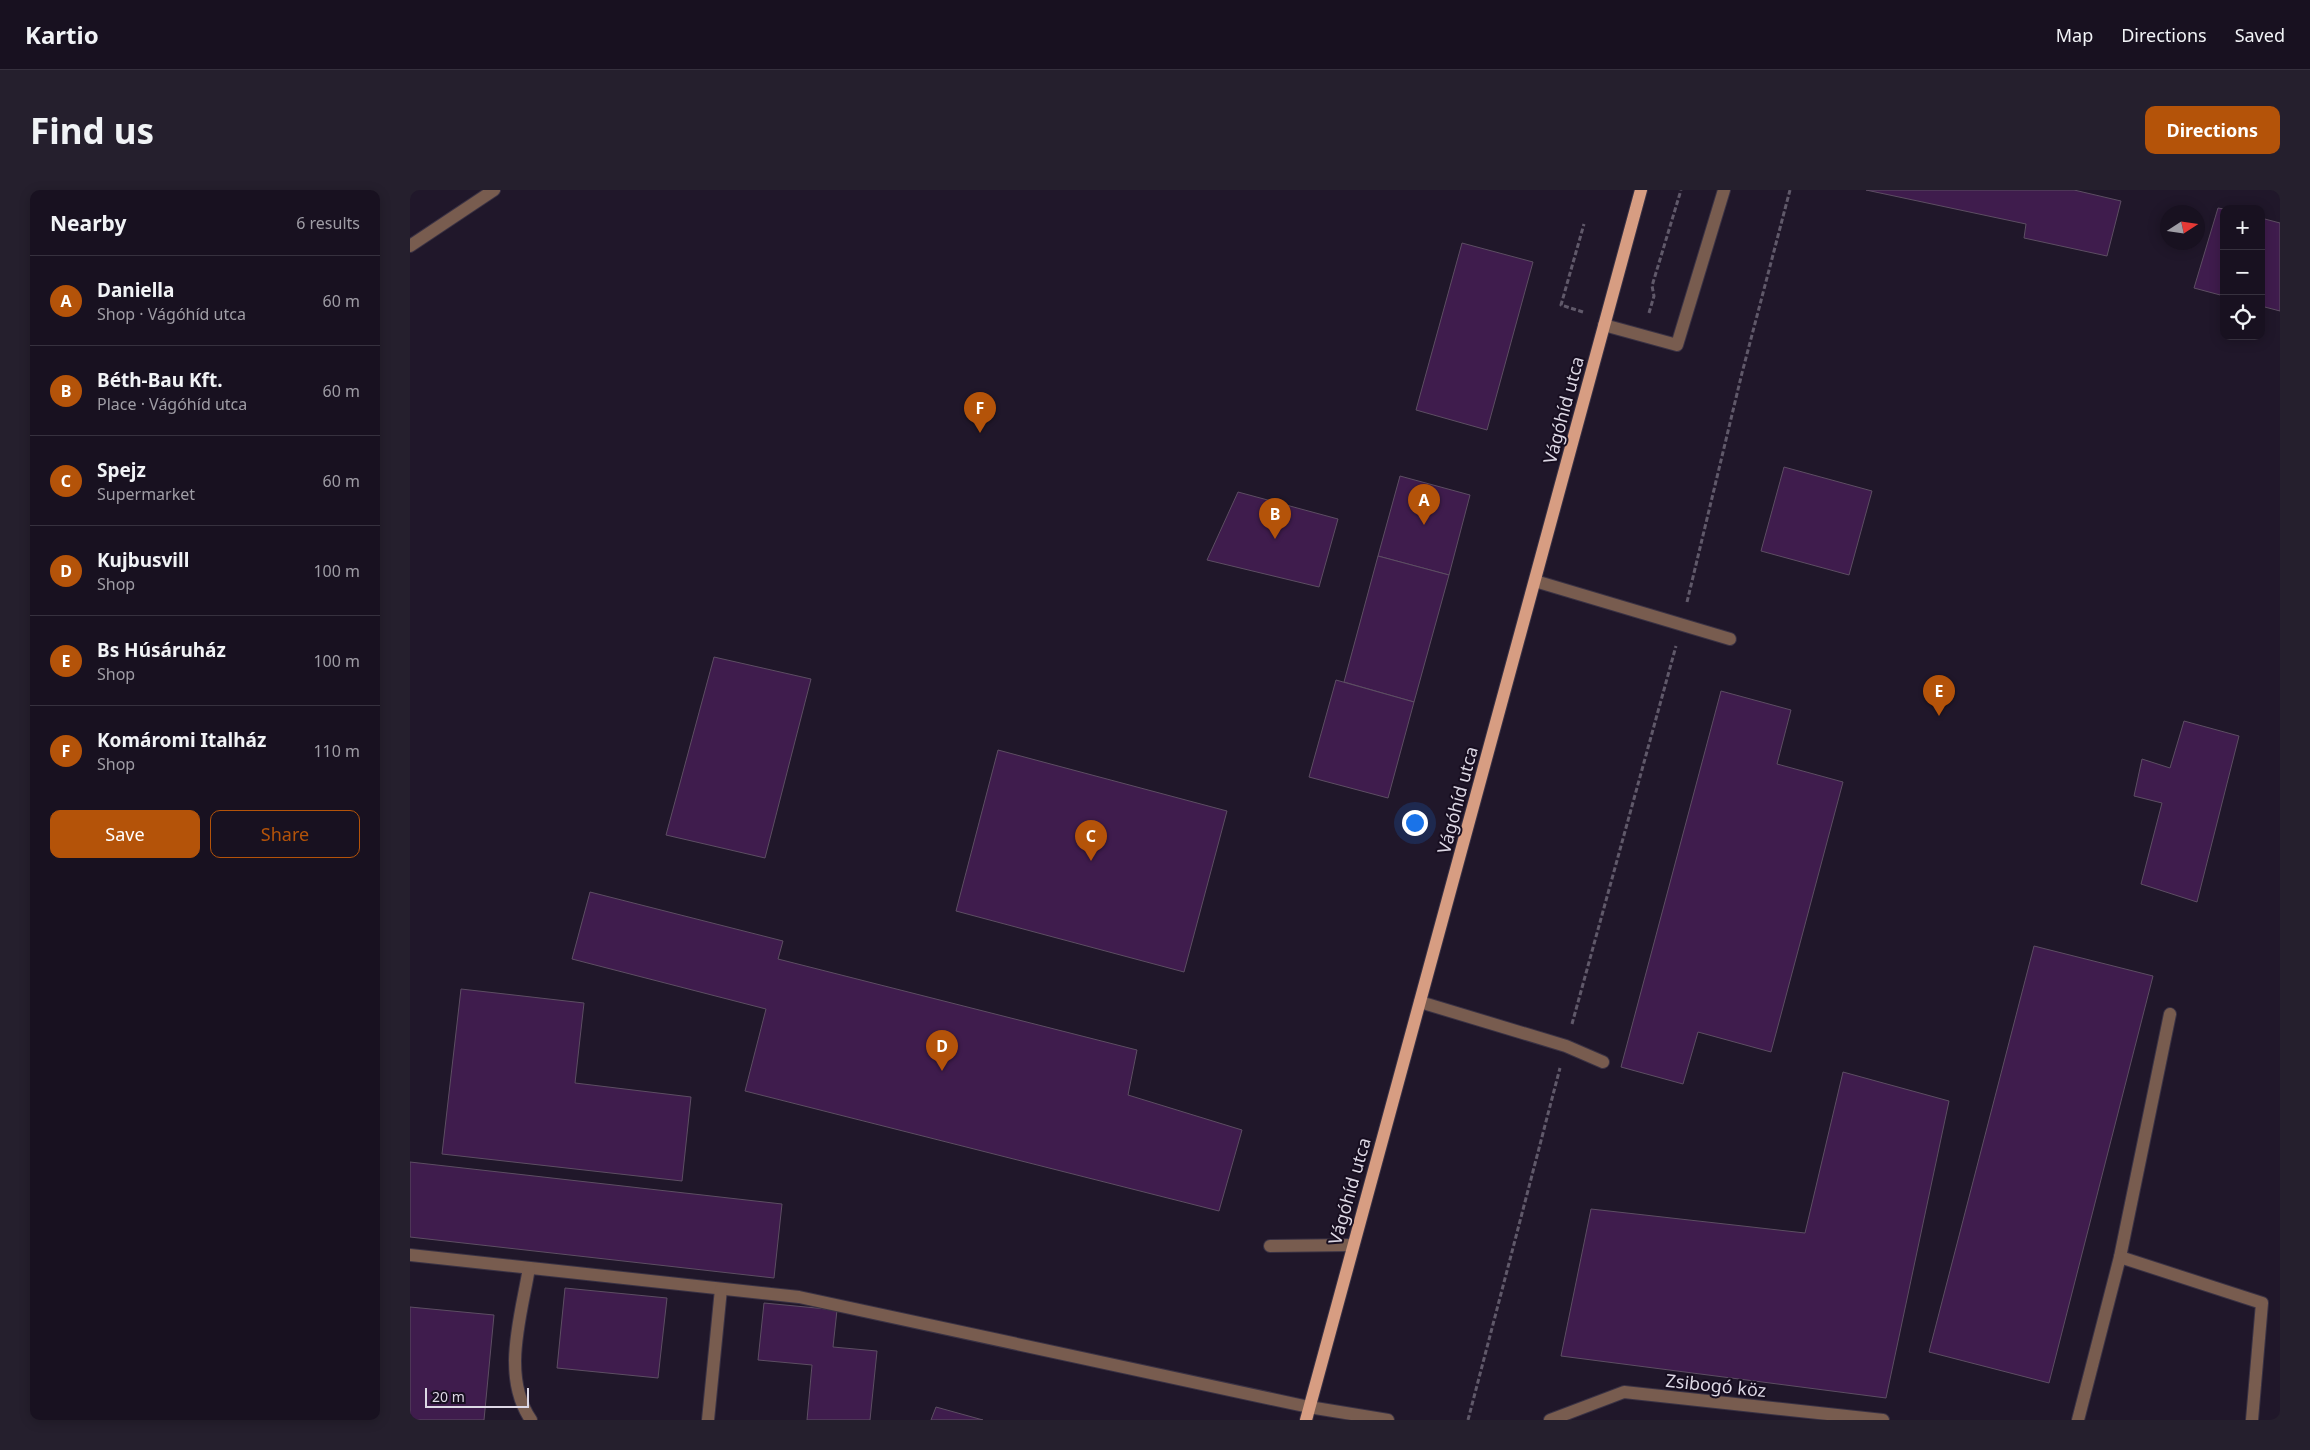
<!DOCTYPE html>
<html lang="en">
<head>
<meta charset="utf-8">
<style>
  :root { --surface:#181120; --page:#251f2d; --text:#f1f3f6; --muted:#9f9da5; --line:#36313e; --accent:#b45309 }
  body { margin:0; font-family:"Noto Sans",sans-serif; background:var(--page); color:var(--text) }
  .controls { position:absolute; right:15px; top:15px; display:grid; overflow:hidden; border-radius:10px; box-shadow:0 2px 12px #0003 }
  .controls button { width:45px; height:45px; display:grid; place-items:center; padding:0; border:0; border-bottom:1px solid var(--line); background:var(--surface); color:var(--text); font:25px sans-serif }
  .compass { position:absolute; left:1750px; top:15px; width:45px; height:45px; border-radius:50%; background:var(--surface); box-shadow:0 2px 12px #0003; rotate:78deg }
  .scale { position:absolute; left:15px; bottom:12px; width:104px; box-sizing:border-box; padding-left:5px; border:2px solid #ddd8e5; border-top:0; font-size:14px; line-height:18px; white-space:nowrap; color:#ddd8e5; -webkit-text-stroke:4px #170e20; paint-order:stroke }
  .you { position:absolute; left:1004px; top:632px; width:18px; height:18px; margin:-12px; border:4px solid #fff; border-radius:50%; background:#1a73e8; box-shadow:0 0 0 8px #1a73e833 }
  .badge { display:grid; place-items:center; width:32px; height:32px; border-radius:50%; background:var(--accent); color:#fff; font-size:16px; font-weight:700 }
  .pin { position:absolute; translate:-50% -41px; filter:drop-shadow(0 1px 2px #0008) }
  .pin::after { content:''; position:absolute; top:26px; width:18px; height:15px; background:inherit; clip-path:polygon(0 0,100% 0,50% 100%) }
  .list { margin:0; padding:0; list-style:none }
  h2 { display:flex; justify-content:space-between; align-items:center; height:65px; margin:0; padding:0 20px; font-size:21px }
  h2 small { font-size:16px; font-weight:400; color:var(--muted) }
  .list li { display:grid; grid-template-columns:32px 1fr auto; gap:15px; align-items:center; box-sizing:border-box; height:90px; padding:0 20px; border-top:1px solid var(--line) }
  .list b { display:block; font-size:19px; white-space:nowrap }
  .list p { margin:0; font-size:16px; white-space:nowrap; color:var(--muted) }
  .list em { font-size:16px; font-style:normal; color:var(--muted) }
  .actions { display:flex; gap:10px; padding:15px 20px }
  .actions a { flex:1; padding:11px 0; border:1px solid var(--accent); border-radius:10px; text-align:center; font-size:18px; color:var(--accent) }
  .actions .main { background:var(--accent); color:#fff }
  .icon { flex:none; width:28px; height:28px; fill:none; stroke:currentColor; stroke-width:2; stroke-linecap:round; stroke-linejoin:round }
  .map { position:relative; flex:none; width:1870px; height:1230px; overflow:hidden; border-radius:10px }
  header { display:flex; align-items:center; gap:30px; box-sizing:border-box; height:70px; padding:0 25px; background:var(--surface); border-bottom:1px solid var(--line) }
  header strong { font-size:24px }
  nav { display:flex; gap:28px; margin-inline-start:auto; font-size:18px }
  .intro { display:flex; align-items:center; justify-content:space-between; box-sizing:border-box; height:120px; padding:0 30px }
  h1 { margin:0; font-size:35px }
  .button { padding:12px 22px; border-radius:10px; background:var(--accent); color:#fff; font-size:18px; font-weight:700 }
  main { display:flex; gap:30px; padding:0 30px }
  aside { flex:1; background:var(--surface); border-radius:10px; box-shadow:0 2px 12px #0003 }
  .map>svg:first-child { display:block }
</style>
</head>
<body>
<header>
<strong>Kartio</strong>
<nav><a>Map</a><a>Directions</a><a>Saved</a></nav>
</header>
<div class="intro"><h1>Find us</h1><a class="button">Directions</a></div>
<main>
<aside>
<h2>Nearby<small>6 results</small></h2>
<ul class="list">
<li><span class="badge">A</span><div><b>Daniella</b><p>Shop · Vágóhíd utca</p></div><em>60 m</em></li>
<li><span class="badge">B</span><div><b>Béth-Bau Kft.</b><p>Place · Vágóhíd utca</p></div><em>60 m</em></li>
<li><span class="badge">C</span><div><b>Spejz</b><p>Supermarket</p></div><em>60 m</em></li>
<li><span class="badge">D</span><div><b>Kujbusvill</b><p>Shop</p></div><em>100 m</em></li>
<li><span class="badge">E</span><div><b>Bs Húsáruház</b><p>Shop</p></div><em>100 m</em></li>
<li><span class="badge">F</span><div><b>Komáromi Italház</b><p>Shop</p></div><em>110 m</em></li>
</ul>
<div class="actions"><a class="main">Save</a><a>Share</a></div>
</aside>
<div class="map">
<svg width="1870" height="1230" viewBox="0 0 1870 1230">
  <rect width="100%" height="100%" fill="#20172a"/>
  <g fill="#3f1c4d" stroke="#5d4e63">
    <polygon points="1456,0 1664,0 1711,11 1697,66 1614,48 1616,34"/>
    <polygon points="1808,18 1814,19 1814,106 1784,98"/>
    <polygon points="1851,28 1870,33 1870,121 1851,116"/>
    <polygon points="1052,53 1123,72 1077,240 1006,220"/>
    <polygon points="1374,277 1462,301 1439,385 1351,361"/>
    <polygon points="990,286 1060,305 1039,385 968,366"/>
    <polygon points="828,302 928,329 909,397 797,370"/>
    <polygon points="968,366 1039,385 1004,512 934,492"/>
    <polygon points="304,467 401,489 355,668 256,645"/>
    <polygon points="926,490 1004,512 978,608 899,587"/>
    <polygon points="1311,501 1381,520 1367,574 1433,592 1361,862 1288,842 1273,894 1211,877"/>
    <polygon points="1774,531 1829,546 1787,712 1731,694 1752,613 1724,606 1732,569 1760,578"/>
    <polygon points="588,560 817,621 774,782 546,721"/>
    <polygon points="180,702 373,751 368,769 727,860 718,905 832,940 809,1021 335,901 356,819 162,769"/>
    <polygon points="1624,756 1743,786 1639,1193 1519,1162"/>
    <polygon points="51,799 174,813 165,893 281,907 272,991 32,964"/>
    <polygon points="1433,882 1539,911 1476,1208 1151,1166 1181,1019 1395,1043"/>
    <polygon points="0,972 372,1014 364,1088 0,1047"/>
    <polygon points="155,1098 257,1108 248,1188 147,1178"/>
    <polygon points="354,1113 427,1120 423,1157 467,1161 460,1230 397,1230 402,1175 348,1170"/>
    <polygon points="0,1117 84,1125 74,1230 0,1230"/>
    <polygon points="526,1217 573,1230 521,1230"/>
  </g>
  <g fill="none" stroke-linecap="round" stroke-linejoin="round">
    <g stroke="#3a3244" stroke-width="14">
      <g id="minor">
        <polyline points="0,56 84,0"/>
        <polyline points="1194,135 1267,155 1314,0"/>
        <polyline points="1125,391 1320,449"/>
        <polyline points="1010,812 1156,856 1193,872"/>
        <polyline points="860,1056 942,1055"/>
        <polyline points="0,1065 389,1107 899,1217 978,1230"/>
        <polyline points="1710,1067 1760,824"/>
        <path d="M119 1078C111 1127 91 1186 121 1230"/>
        <polyline points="298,1230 311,1099"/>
        <polyline points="1140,1230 1214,1202 1473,1230"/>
        <polyline points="1668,1230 1710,1067 1852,1113 1842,1230"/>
      </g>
    </g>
    <g stroke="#3a3244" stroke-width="14">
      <polyline id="major" points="896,1230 1231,0"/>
    </g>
    <g stroke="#60596a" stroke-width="3" stroke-dasharray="5 2.5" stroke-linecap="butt">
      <polyline points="1173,122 1151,115 1174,34"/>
      <polyline points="1239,123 1244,106 1242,96 1271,0"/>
      <polyline points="1277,412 1332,183 1380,0"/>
      <polyline points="1162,834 1266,456"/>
      <polyline points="1058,1230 1150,878"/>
    </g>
    <use href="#minor" stroke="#785c4f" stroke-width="12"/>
    <use href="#major" stroke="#d79d82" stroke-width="12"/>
  </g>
  <g text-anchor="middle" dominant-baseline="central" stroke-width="4" stroke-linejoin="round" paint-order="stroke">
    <g font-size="18" fill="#ddd8e5" stroke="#170e20">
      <text transform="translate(1153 220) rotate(-75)">Vágóhíd utca</text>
      <text transform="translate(1047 610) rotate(-75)">Vágóhíd utca</text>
      <text transform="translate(939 1001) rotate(-74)">Vágóhíd utca</text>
      <text transform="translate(1306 1195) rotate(6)">Zsibogó köz</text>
    </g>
  </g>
</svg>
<div class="controls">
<button>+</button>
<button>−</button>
<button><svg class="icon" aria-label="locate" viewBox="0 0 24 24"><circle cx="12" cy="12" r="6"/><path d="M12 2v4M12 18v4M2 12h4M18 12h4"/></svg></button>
</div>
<svg class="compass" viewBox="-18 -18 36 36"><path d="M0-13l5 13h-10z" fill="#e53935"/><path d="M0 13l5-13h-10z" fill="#9f9da5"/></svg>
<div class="scale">20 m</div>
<div class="you"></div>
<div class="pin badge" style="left:1014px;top:335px">A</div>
<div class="pin badge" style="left:865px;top:349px">B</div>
<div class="pin badge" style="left:681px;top:671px">C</div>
<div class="pin badge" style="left:532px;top:881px">D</div>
<div class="pin badge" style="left:1529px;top:526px">E</div>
<div class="pin badge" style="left:570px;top:243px">F</div>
</div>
</main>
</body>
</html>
